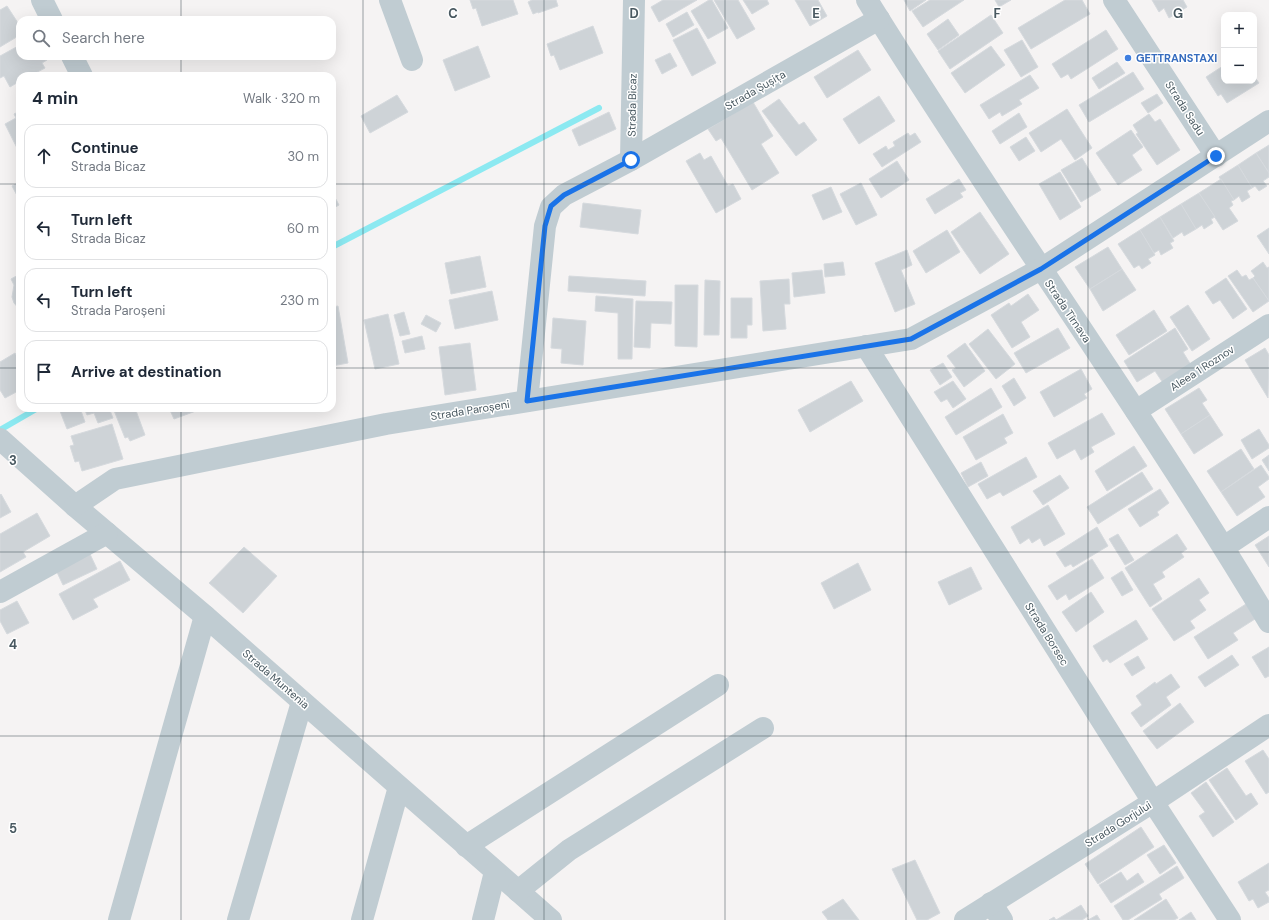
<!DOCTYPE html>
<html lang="en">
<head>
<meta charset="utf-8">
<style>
  :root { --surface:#fff; --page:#f2f2f3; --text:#1f2937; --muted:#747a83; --line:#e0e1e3 }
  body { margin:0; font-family:"DM Sans",sans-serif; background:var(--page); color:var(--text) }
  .controls { position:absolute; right:12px; top:12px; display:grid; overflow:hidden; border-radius:8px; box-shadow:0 4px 16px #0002 }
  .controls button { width:36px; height:36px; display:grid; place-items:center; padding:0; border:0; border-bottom:1px solid var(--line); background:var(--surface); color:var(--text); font:20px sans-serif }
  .stop { position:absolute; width:12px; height:12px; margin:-9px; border:3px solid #1a73e8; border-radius:50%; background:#fff }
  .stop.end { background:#1a73e8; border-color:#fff; box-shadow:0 1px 4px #0008 }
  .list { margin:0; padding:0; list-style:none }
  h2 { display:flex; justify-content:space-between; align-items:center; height:52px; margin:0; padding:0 16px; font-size:17px }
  h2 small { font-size:13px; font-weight:400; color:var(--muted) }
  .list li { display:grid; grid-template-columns:26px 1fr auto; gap:12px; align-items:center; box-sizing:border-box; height:64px; margin:0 8px 8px; padding:0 8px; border:1px solid var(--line); border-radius:12px }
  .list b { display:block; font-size:15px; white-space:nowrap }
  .list p { margin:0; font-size:13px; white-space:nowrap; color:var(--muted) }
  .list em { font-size:13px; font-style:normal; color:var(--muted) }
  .icon { flex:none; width:22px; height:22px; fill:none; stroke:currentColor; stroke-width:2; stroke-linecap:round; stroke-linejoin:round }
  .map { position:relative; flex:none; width:1269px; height:920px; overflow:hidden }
  .search { position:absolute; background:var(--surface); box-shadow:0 4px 16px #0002; left:16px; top:16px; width:320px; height:44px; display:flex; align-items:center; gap:10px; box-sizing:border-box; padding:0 14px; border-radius:12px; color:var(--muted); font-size:15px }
  .panel { position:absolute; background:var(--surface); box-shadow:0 4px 16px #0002; left:16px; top:72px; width:320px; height:340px; border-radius:12px }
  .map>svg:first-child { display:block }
</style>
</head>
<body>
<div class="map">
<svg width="1269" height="920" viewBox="0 0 1269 920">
  <rect width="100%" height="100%" fill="#f5f3f3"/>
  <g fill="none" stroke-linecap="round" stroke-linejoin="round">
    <g stroke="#8ce9f1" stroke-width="6">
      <polyline points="332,247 599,108"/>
      <polyline points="0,430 38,408"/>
    </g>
  </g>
  <g fill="#ced3d7" stroke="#d6dade">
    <polygon points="470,0 513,0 518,14 482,26 476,8 473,9"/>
    <polygon points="532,0 556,0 558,6 538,13 538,12 533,14 528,2"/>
    <polygon points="663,0 697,0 659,22 651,7"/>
    <polygon points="709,0 712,0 728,28 708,39 691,11"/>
    <polygon points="714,0 738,0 755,29 737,39"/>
    <polygon points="743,0 767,0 769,4 752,14"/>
    <polygon points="795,0 818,0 827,16 810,26"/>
    <polygon points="904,0 926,0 910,11"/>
    <polygon points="930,0 964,0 923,27 912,11"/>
    <polygon points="995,0 1011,0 999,7"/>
    <polygon points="1065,0 1082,0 1090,14 1031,49 1018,28"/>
    <polygon points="1152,0 1183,0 1187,7 1169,18 1164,8 1159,12"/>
    <polygon points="7,6 20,26 20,35 0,47 0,10"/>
    <polygon points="687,12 694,25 673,37 666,24"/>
    <polygon points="991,15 1003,33 950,69 938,51"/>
    <polygon points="948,19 959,35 938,50 927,34"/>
    <polygon points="593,26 603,53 560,70 554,55 551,56 547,44"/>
    <polygon points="697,28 716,63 692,76 673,40"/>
    <polygon points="1106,30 1118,49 1071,79 1068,74 1061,78 1052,64"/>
    <polygon points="1022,40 1038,67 1021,77 1004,50"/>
    <polygon points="20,45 20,56 45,56 47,60 42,63 45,68 30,76 20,76 20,81 10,87 4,76 0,78 0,56"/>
    <polygon points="478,46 490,77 455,91 443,60"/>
    <polygon points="991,46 1005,65 965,93 951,73"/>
    <polygon points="858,50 871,70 827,98 814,77"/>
    <polygon points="670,53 677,66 662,74 655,60"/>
    <polygon points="1117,62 1125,73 1099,89 1092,78"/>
    <polygon points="1223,66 1224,81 1254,81 1254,76 1259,83 1227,103 1221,94 1218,96 1206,77"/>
    <polygon points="1133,72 1144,89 1089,122 1079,105"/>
    <polygon points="1030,75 1039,88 1019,100 1022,104 1002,116 1000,112 989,119 980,105"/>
    <polygon points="1157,94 1163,103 1148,113 1141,103"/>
    <polygon points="397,95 408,112 370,133 361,116"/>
    <polygon points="879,96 895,121 859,144 843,119"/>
    <polygon points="779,99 799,125 804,122 817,140 796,156 762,111"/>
    <polygon points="753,102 773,136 761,144 779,173 752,190 721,138 716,141 708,129"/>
    <polygon points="1067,109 1092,148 1075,160 1061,139 1041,152 1029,133"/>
    <polygon points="20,111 20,154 5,124 16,118 14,114"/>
    <polygon points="609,112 616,129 579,146 572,130"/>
    <polygon points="1019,113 1027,127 1000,144 992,131"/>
    <polygon points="1149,114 1155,122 1160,119 1180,150 1157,165 1136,134 1138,133 1133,125"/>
    <polygon points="1131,130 1143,147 1132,155 1142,170 1118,185 1096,153"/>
    <polygon points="908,133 910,136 915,133 921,142 882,167 873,154 886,146 888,150 895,146 893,142"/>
    <polygon points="1026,137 1035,151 1019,161 1010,147"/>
    <polygon points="1269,145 1269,173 1256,153"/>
    <polygon points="700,153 704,160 711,156 728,186 733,184 741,199 716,213 686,161"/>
    <polygon points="1256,153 1269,173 1269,177 1263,181 1267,186 1259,191 1255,186 1252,188 1238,165"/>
    <polygon points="1082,158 1101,190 1081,202 1061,170"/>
    <polygon points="897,161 909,180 881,198 869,179"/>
    <polygon points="1238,165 1252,188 1247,191 1250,197 1242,202 1239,196 1234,200 1219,177"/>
    <polygon points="1060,172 1081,207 1060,220 1039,184"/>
    <polygon points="959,179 966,190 960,193 963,197 935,214 926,199"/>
    <polygon points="1221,179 1234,200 1231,201 1233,205 1229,208 1238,221 1223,230 1199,193"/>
    <polygon points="20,182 20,201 12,186"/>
    <polygon points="861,183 877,215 856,225 840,194"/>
    <polygon points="831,187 842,212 823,220 812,195"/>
    <polygon points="332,192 339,205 332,209"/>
    <polygon points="1199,193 1215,217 1211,219 1213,223 1204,229 1202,225 1196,229 1181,204"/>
    <polygon points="583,203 641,210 638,234 580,227"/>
    <polygon points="1181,204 1196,229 1184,236 1182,232 1173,238 1160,217"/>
    <polygon points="980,212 1009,254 980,274 951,232"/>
    <polygon points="1160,217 1174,241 1170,243 1173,248 1161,255 1159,250 1154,253 1140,230"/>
    <polygon points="1269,228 1269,254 1257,236"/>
    <polygon points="947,230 960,252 926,273 913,251"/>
    <polygon points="1140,230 1155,255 1148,259 1151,263 1142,269 1139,265 1134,268 1118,244"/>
    <polygon points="1108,247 1122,269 1090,289 1075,267"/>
    <polygon points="907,250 912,265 901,270 915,304 895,312 875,263"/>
    <polygon points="480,256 486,287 451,294 445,263"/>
    <polygon points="843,262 845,275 825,277 824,264"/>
    <polygon points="1263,262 1267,268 1269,267 1269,301 1253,278 1255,276 1251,271"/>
    <polygon points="1122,269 1136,290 1103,311 1090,289"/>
    <polygon points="822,270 825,293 794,297 792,273"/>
    <polygon points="1237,270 1242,277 1246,275 1249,280 1253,278 1269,301 1253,312 1228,276"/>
    <polygon points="20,274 20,310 14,303 12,297 14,285 11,279"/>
    <polygon points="569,276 646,281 645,296 568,291"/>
    <polygon points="1226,278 1247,309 1233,319 1220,300 1213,304 1205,292"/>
    <polygon points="789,279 790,304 784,304 786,329 763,331 760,281"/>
    <polygon points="705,280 720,281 719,335 704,335"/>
    <polygon points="675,285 698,285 697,347 675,346"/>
    <polygon points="492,291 498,320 455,329 449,300"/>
    <polygon points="1028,294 1039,310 1021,322 1030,337 1012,348 991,315 1009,303 1011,306"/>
    <polygon points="596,296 633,299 632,359 618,359 618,313 595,311"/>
    <polygon points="731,298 752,298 752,325 747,325 747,338 731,338"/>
    <polygon points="636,301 672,302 671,324 651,323 650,348 634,347"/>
    <polygon points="1188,305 1210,339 1192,351 1170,317"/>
    <polygon points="338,306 348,363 332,366 332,307"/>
    <polygon points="1154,310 1167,331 1129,355 1116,335"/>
    <polygon points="404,312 410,334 400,336 394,315"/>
    <polygon points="388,314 399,364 375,369 364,320"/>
    <polygon points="426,315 441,323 436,332 421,324"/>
    <polygon points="553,318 586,321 583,365 561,363 562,349 551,348"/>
    <polygon points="1058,328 1070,348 1026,373 1014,353"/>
    <polygon points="1175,328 1188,349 1183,352 1191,365 1163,383 1155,371 1137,382 1124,361"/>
    <polygon points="988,329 1015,364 996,379 969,344"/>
    <polygon points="422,336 425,349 405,353 402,341"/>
    <polygon points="470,343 476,390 445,395 439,347"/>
    <polygon points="965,343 985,371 964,387 952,370 956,368 947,356"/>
    <polygon points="1265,348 1269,355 1268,398 1245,360"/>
    <polygon points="15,353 20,362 20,390 5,398 0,390 0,362"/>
    <polygon points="943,363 952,377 940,385 930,370"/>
    <polygon points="1081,369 1092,389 1084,394 1087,398 1054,417 1040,392"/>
    <polygon points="1014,378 1026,398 1014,406 1002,386"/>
    <polygon points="851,381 863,401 810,432 798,410"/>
    <polygon points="953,381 966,399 953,408 947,399 941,402 934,392"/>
    <polygon points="991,388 1002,407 956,435 945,417"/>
    <polygon points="1199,388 1207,400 1202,403 1210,415 1181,434 1165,409"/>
    <polygon points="68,408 80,408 85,422 67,429 60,411"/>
    <polygon points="84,408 109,408 113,418 98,423 94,413 87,415"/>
    <polygon points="113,408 135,408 145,435 130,441 128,437 125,438"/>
    <polygon points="169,408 204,408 174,419"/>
    <polygon points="1102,413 1115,434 1091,447 1094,452 1081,460 1075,449 1057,459 1048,443"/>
    <polygon points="1003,414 1013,433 1004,438 1007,443 976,460 963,437"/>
    <polygon points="1210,415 1223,435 1194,454 1181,434"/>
    <polygon points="112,424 123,459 82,471 79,461 75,462 70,446 74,445 71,436"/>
    <polygon points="1259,429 1269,445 1269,448 1252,459 1241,440"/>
    <polygon points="1134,446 1147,466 1107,491 1095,471"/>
    <polygon points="1241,449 1254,469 1221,492 1207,471"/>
    <polygon points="1269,455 1269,471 1262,460"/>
    <polygon points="1026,457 1037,477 1003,496 1000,492 987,499 978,484"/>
    <polygon points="981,462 988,476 968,487 961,473"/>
    <polygon points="1261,465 1269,477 1269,479 1258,487 1265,497 1237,516 1221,492"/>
    <polygon points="1142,472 1153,489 1098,524 1087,507"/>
    <polygon points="1060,475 1069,488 1043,505 1033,491"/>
    <polygon points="1160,489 1169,503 1157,512 1159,515 1140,527 1128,509"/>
    <polygon points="1,494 11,512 0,518 0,495"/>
    <polygon points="1048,505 1065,534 1044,546 1040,538 1032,543 1029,538 1020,544 1011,527"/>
    <polygon points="37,513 50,536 23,552 26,557 0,572 0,534"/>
    <polygon points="1097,527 1108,546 1073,567 1071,564 1065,567 1056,553"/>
    <polygon points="1118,534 1134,560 1125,565 1109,539"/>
    <polygon points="1177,534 1187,549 1181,553 1184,557 1162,572 1165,577 1153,584 1162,599 1150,607 1125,568"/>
    <polygon points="1269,536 1269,567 1255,545"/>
    <polygon points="244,547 277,576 243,613 209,583"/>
    <polygon points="89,552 97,569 63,585 55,568"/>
    <polygon points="1092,559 1104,578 1069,600 1066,594 1057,600 1048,586"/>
    <polygon points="120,561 130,580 93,599 98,607 73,620 59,594"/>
    <polygon points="858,563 871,590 834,609 821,583"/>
    <polygon points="971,567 982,589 949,605 938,582"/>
    <polygon points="1122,571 1133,590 1122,596 1111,578"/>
    <polygon points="1199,578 1209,593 1199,600 1206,610 1190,621 1195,628 1174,641 1152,609"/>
    <polygon points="1091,592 1104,612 1076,632 1062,612"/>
    <polygon points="17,601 29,623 7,634 0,621 0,610"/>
    <polygon points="1246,604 1255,619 1233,633 1238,640 1208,659 1194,637"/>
    <polygon points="1136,620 1148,639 1110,663 1107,659 1103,662 1093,646"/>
    <polygon points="1269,647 1269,676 1265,678 1252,657"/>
    <polygon points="1232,655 1239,665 1205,687 1198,677"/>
    <polygon points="1138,656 1145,668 1132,676 1124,664"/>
    <polygon points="1171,674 1180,687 1166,697 1171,705 1141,727 1131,713 1142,705 1136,696 1155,682 1156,684"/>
    <polygon points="1180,703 1194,722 1157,749 1143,731"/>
    <polygon points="1263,750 1269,759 1269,792 1266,794 1245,761"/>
    <polygon points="1227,768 1246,796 1251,793 1258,804 1236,820 1209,780"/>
    <polygon points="1206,782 1234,822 1213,837 1199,816 1205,812 1191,793"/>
    <polygon points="1141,827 1154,847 1098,884 1085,864"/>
    <polygon points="1164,845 1176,863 1160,874 1147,855"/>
    <polygon points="915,860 940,913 927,920 917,920 892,869"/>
    <polygon points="1269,863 1269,890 1265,892 1269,898 1269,902 1258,908 1253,899 1249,901 1238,882"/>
    <polygon points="1177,866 1184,878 1159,894 1162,899 1128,920 1123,920 1114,906"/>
    <polygon points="1121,872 1127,881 1138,873 1144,882 1111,903 1099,885"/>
    <polygon points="843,899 859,920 828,920 822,912"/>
    <polygon points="1166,899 1178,918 1174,920 1134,920"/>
    <polygon points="1081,905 1088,916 1082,920 1049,920 1054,917 1056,920"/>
    <polygon points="1191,912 1196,920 1179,920"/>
    <polygon points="1097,915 1100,920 1088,920"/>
  </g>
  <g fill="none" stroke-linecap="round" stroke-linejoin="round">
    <g stroke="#c0ccd2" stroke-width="22">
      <polyline points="42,0 52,20"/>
      <polyline points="390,0 412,60"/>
      <path d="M867 0C997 210 1142 410 1269 622"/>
      <polyline points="1114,0 1216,156"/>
      <polyline points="72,56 82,76"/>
      <polyline points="631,160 634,0"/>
      <polyline points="866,346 1153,802 1230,920"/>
      <polyline points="527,401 545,226 551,207 564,195 631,160 879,19"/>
      <polyline points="1136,411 1269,325"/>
      <polyline points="0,439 75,506 205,616 551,920"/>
      <polyline points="75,506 115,479 277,446 386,424 911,339 1041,269 1269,121"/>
      <polyline points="1224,547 1269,517"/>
      <polyline points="0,592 107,533"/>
      <polyline points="466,846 718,685"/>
      <polyline points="518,891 569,850 763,728"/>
      <polyline points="991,903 1002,920"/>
      <polyline points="119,920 205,616"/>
      <polyline points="238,920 302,702"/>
      <polyline points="362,920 399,787"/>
      <polyline points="483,920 495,872"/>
      <polyline points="965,920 1153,802 1269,725"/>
    </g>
  </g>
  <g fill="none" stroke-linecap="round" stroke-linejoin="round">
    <polyline stroke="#1a73e8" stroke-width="5" points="631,160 564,195 551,206 545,226 527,401 911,339 1041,269 1216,156"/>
  </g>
  <path fill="none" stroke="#495961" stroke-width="1" stroke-opacity="0.55" d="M181 0V20M363 0V920M544 0V920M725 0V920M906 0V920M1088 0V920M181 56V76M0 184H20M332 184H1269M0 368H20M332 368H1269M181 408V920M0 552H1269M0 736H1269"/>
  <circle fill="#3f7fe0" stroke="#fff" stroke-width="1.5" cx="1128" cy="58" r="4"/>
  <g text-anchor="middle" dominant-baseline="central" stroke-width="3" stroke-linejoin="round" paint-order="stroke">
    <g font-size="11" font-weight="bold" fill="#366cbe" stroke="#fff" text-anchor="start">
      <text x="1136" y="58">GETTRANSTAXI</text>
    </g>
    <g font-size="11" fill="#495961" stroke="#fff">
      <text transform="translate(755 90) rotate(-30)">Strada Șușița</text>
      <text transform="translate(632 105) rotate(-89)">Strada Bicaz</text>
      <text transform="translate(1185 108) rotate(57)">Strada Sadu</text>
      <text transform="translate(1068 311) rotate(56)">Strada Tîrnava</text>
      <text transform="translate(1202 368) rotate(-33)">Aleea 1 Roznov</text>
      <text transform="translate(470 410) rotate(-9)">Strada Paroșeni</text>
      <text transform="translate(1047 634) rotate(58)">Strada Borsec</text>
      <text transform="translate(276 679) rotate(41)">Strada Muntenia</text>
      <text transform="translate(1118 824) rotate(-32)">Strada Gorjului</text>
    </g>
  </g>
  <g font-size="13" text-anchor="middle" font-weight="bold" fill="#495961" stroke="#fff" stroke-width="3" stroke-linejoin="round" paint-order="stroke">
    <text x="453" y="18">C</text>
    <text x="634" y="18">D</text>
    <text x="816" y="18">E</text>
    <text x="997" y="18">F</text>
    <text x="1178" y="18">G</text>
    <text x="13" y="465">3</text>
    <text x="13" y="649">4</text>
    <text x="13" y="833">5</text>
  </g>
</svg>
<div class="controls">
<button>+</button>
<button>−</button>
</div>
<div class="stop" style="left:631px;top:160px"></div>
<div class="stop end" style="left:1216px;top:156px"></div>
<div class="search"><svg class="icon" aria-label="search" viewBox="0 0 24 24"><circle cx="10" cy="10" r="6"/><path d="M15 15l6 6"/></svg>Search here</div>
<section class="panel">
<h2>4 min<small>Walk · 320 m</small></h2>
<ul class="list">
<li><svg class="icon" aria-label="ahead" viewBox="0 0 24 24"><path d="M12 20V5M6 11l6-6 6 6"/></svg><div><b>Continue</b><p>Strada Bicaz</p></div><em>30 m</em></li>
<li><svg class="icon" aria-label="left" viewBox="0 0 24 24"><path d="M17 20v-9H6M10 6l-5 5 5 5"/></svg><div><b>Turn left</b><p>Strada Bicaz</p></div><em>60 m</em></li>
<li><svg class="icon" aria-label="left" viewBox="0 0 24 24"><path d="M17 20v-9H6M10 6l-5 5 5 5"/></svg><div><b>Turn left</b><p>Strada Paroșeni</p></div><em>230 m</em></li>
<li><svg class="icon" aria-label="arrive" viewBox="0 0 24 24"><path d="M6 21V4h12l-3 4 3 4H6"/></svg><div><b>Arrive at destination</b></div></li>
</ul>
</section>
</div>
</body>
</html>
